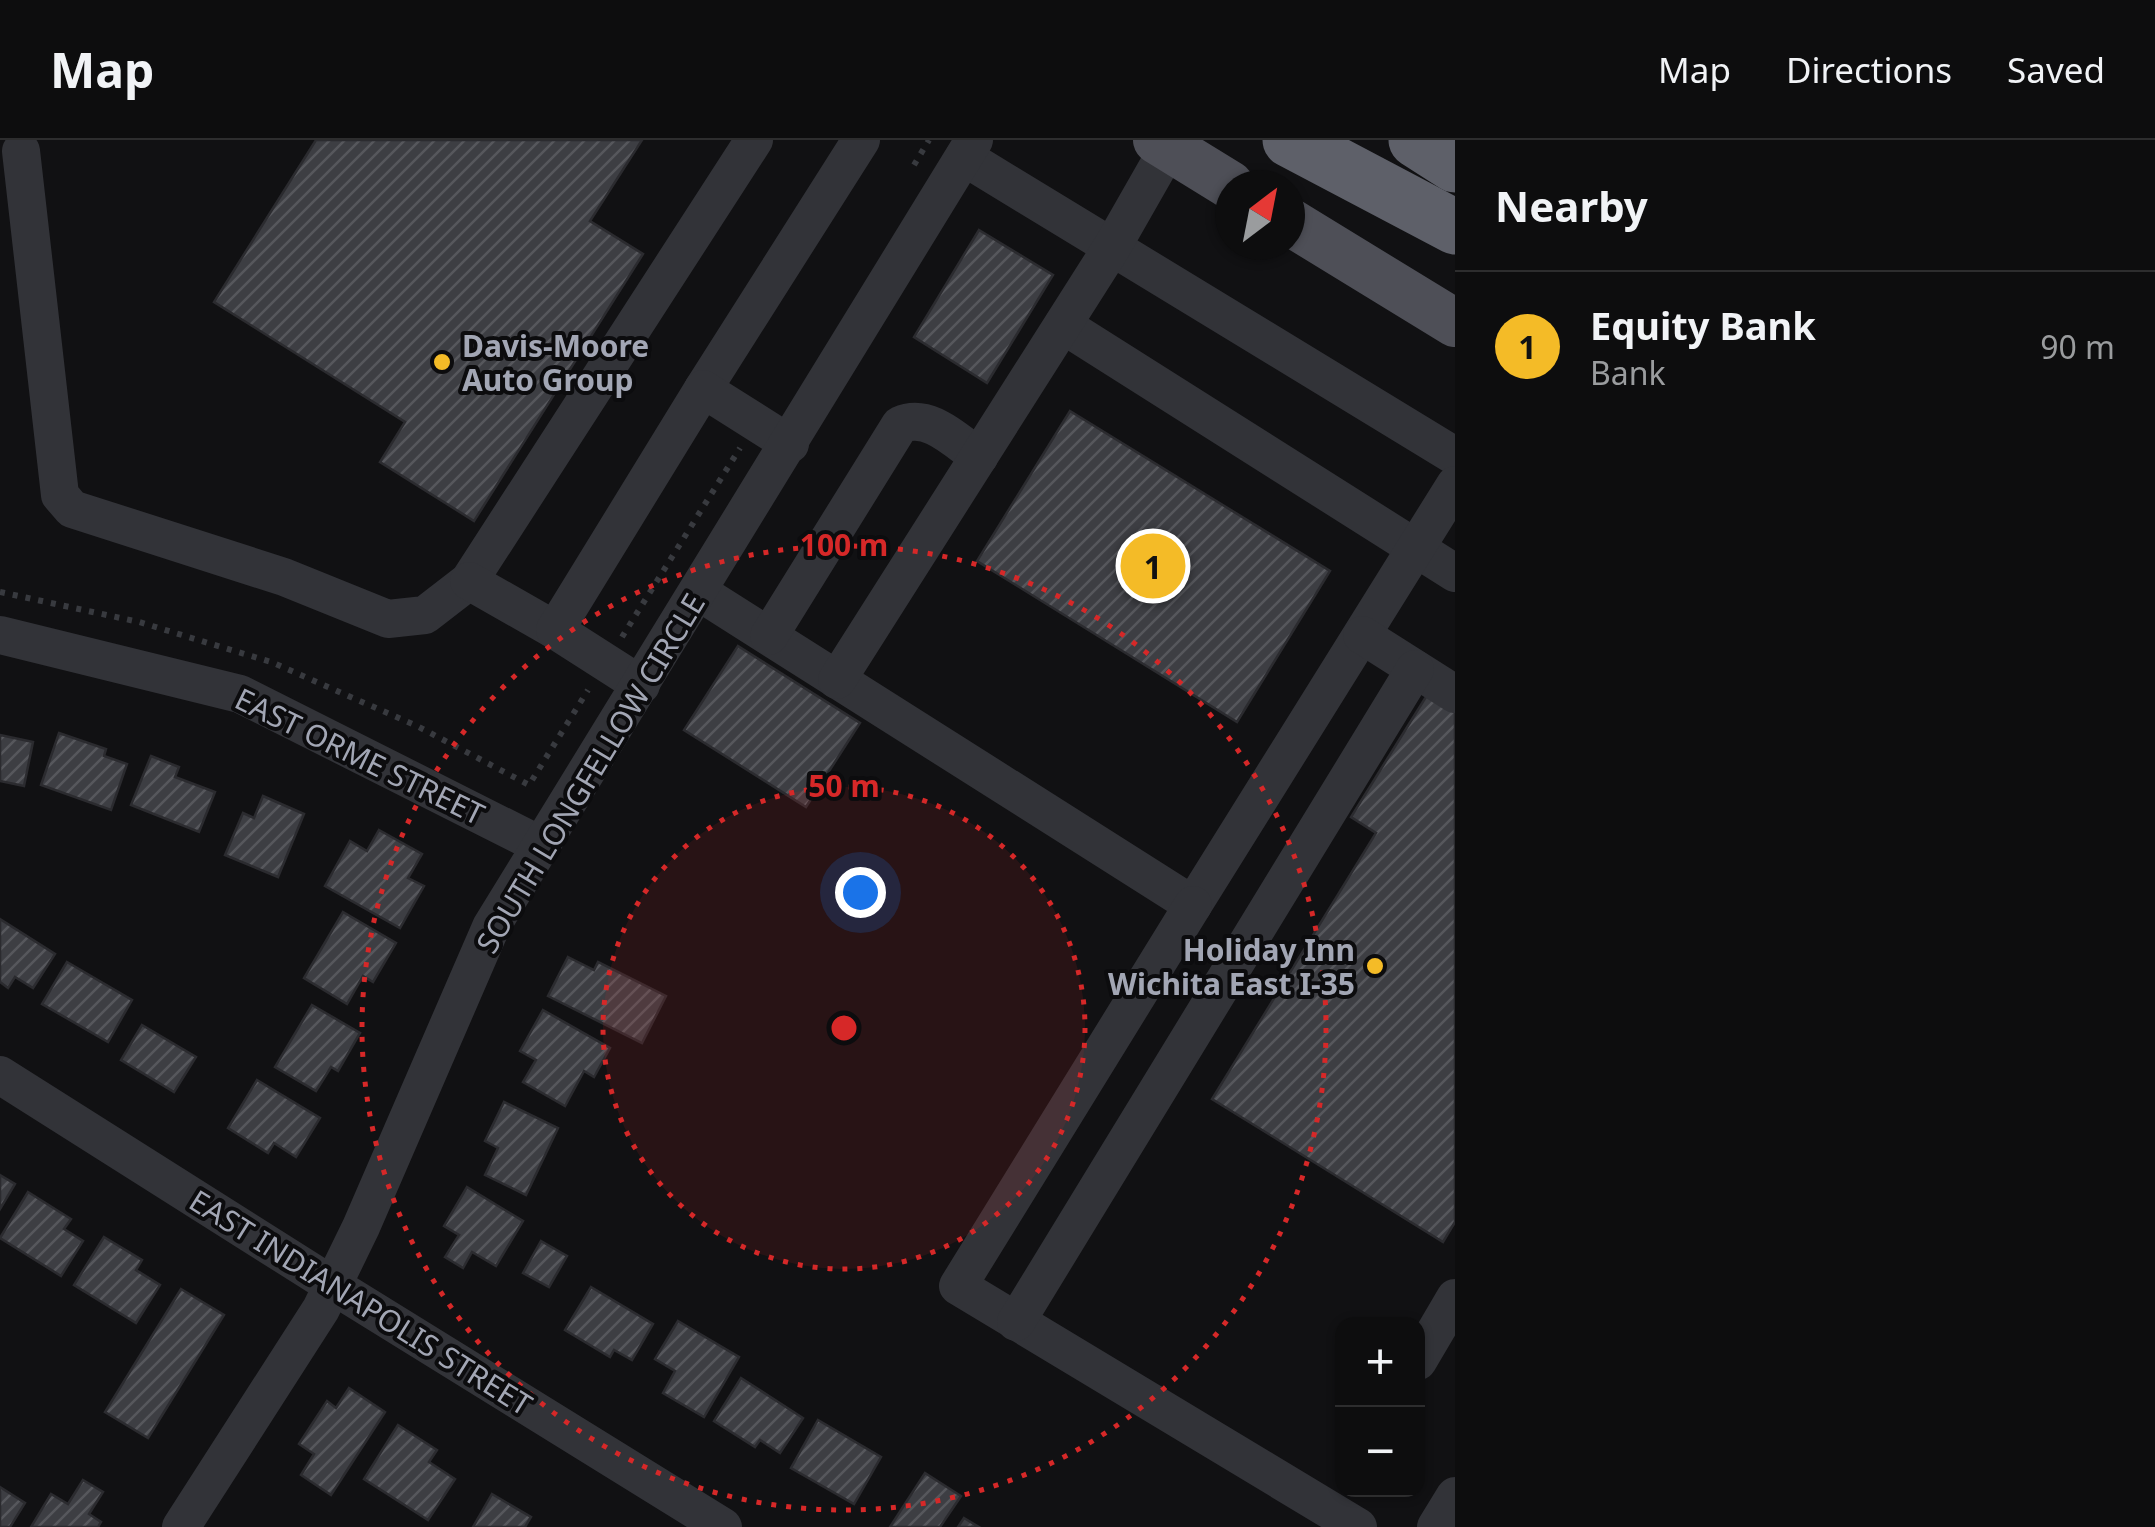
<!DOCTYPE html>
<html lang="en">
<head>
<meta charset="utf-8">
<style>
  :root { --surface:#0d0d0e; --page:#161617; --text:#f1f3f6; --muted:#9a9c9e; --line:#2d2d2e; --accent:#f4bb27 }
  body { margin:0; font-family:"Noto Sans",sans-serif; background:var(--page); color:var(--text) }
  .controls { position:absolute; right:30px; bottom:30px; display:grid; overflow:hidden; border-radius:20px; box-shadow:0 2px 8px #0004 }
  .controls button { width:90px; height:90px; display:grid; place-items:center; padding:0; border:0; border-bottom:2px solid var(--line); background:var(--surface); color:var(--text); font:50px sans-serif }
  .compass { position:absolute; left:1215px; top:30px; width:90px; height:90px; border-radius:50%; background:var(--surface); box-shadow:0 2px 8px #0004; rotate:32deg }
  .you { position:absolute; left:860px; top:752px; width:35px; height:35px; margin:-25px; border:8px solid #fff; border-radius:50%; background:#1a73e8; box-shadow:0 0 0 15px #1a73e833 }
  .badge { display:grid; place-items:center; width:65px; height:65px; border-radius:50%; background:var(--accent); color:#111; font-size:32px; font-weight:700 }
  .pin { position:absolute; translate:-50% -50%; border:5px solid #fff; box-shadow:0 2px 10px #0006 }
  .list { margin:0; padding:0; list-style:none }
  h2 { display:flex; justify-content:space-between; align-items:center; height:130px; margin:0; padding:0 40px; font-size:42px }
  h2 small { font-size:32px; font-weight:400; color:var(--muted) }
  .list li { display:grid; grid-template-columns:65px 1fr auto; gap:30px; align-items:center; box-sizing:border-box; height:150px; padding:0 40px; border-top:2px solid var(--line) }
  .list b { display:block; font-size:38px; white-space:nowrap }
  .list p { margin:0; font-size:32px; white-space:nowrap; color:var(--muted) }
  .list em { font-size:32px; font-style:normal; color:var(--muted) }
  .map { position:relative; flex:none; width:1455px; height:1387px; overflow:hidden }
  header { display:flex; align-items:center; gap:60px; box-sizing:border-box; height:140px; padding:0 50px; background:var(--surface); border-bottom:2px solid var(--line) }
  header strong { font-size:48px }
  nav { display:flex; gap:55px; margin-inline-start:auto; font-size:35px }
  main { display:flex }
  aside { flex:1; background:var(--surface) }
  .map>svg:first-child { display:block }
</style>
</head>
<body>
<header>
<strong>Map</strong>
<nav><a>Map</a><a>Directions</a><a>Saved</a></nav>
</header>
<main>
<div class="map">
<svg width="1455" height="1387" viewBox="0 0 1455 1387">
  <defs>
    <pattern id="building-hatch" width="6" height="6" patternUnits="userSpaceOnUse" patternTransform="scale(2.5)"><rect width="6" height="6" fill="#3d3e43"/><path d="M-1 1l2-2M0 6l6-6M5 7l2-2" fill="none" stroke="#56575c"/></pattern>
  </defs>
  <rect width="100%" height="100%" fill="#111113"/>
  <g fill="url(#building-hatch)" stroke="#2b2b2f" stroke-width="2.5">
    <polygon points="316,0 642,0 590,81 643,114 474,381 380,322 405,282 214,162"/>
    <polygon points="979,90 1053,135 987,243 914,197"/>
    <polygon points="1070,271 1330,431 1237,582 977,421"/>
    <polygon points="738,506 860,583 806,667 684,590"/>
    <polygon points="1429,552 1455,568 1455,1082 1443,1102 1212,959 1376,693 1351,677"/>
    <polygon points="59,593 106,609 104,616 127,624 111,670 41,645"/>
    <polygon points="0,595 33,602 24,646 0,641"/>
    <polygon points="151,616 179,627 175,637 215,652 199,692 131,665"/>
    <polygon points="263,656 304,674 278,737 225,715 243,673 254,678"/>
    <polygon points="379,690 422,714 408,738 424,746 400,788 325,746 350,701 367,711"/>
    <polygon points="343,772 396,803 373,842 363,836 347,864 304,838"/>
    <polygon points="0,779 55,814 33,848 15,837 8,848 0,842"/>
    <polygon points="568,817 594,830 598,822 666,856 642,903 548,856"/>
    <polygon points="67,822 132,860 108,902 42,864"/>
    <polygon points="312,865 360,893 338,931 331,927 316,951 275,927"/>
    <polygon points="543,870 610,908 594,937 584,931 565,966 523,942 536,920 520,911"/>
    <polygon points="142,885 196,917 174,952 121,920"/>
    <polygon points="257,940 320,978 296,1017 274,1003 268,1013 228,988"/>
    <polygon points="504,962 558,988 526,1055 485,1035 498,1008 485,1001"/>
    <polygon points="0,1035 15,1044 0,1069"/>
    <polygon points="467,1047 523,1081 496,1126 472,1112 463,1128 445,1117 459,1095 444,1086"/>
    <polygon points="28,1052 71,1079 64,1089 83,1101 61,1136 0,1098"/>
    <polygon points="104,1097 142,1120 136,1130 160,1145 136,1183 74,1145"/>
    <polygon points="541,1101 567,1116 549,1147 523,1133"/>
    <polygon points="591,1147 653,1184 632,1220 614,1210 610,1217 565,1190"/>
    <polygon points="181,1149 224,1175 148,1298 105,1272"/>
    <polygon points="678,1181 739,1217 704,1277 663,1253 675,1231 655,1219"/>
    <polygon points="741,1238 803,1278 780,1313 760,1300 755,1307 714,1281"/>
    <polygon points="349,1248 385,1272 331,1355 301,1335 314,1314 299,1304 327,1261 336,1268"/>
    <polygon points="818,1280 881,1317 854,1364 791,1328"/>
    <polygon points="398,1285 437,1310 429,1322 455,1339 428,1380 364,1339"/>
    <polygon points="925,1333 961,1356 940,1387 890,1387"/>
    <polygon points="83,1340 103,1352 89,1374 101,1382 98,1387 31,1387 51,1354 68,1364"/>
    <polygon points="0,1347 25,1363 10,1387 0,1387"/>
    <polygon points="492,1354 531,1377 525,1387 473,1387"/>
    <polygon points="964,1378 979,1387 958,1387"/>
  </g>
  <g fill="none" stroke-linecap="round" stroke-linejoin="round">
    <g stroke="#383a3f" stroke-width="6" stroke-dasharray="5 8" stroke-linecap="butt">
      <polyline points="914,25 929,0"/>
      <polyline points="0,452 139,482 271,522 417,586 529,645 588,550"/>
      <polyline points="622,497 740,308"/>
    </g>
    <g stroke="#323338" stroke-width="38">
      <polyline points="21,11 60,355 72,369 284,437 388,479 425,475 469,441 754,0"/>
      <polyline points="964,17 1455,316"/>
      <polyline points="1063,185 1455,433"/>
      <polyline points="703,249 861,0"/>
      <polyline points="469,441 555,490"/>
      <polyline points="699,452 1193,765 1455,345"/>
      <polyline points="0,495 240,554 540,705"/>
      <polyline points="1362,495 1455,554"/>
      <path d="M769 496 900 285C929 272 956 301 979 317"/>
      <polyline points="837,540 1112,107 1169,7"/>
      <polyline points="641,545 555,490 703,249 790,304"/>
      <polyline points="1193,765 958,1146 1358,1387"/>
      <polyline points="0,935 332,1145 723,1387"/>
      <polyline points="1016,1182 1415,529"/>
      <polyline points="1418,1221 1455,1158"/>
      <polyline points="181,1387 321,1169 361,1087 491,787 974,0"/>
      <polyline points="1436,1387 1455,1356"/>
    </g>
    <g stroke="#4e4f57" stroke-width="48">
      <polyline points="1157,0 1230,45"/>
      <polyline points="1290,82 1455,183"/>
    </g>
    <g stroke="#5e6069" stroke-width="55">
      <polyline points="1290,0 1455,87"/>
      <polyline points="1416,0 1455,25"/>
    </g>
  </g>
  <circle cx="844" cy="888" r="241" fill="#d62828" fill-opacity=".12"/>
  <g fill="none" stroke="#d62828" stroke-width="5" stroke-dasharray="5 10">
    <circle cx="844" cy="888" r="241"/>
    <circle cx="844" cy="888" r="482"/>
  </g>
  <g fill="#f4bb27" stroke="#0c0c0e" stroke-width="4">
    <circle cx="442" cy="222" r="10"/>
    <circle cx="1375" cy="826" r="10"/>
  </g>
  <g text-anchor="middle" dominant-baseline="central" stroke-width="8" stroke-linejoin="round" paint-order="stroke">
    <g font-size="30" font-weight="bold" fill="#a2a6b4" stroke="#0c0c0e" text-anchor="start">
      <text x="462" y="205">Davis-Moore<tspan x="462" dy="34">Auto Group</tspan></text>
      <text x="1355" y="809" text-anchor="end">Holiday Inn<tspan x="1355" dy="34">Wichita East I-35</tspan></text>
    </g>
    <g font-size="30" fill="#a2a6b4" stroke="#0c0c0e">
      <text transform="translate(360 616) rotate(26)">EAST ORME STREET</text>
      <text transform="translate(590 633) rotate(-59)">SOUTH LONGFELLOW CIRCLE</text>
      <text transform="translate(361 1162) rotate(32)">EAST INDIANAPOLIS STREET</text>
    </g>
  </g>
  <circle cx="844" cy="888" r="15" fill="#d62828" stroke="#0c0c0e" stroke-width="5"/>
  <g font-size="30" text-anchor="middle" font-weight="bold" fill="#d62828" stroke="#0c0c0e" stroke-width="8" stroke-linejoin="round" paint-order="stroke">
    <text x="844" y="416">100 m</text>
    <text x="844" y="657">50 m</text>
  </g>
</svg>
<div class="controls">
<button>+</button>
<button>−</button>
</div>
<svg class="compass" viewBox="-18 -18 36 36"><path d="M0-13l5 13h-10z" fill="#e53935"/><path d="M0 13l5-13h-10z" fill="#9a9c9e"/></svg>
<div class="you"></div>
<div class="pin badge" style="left:1153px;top:426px">1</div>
</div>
<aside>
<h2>Nearby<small></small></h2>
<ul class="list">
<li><span class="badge">1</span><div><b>Equity Bank</b><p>Bank</p></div><em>90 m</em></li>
</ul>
</aside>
</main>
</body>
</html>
